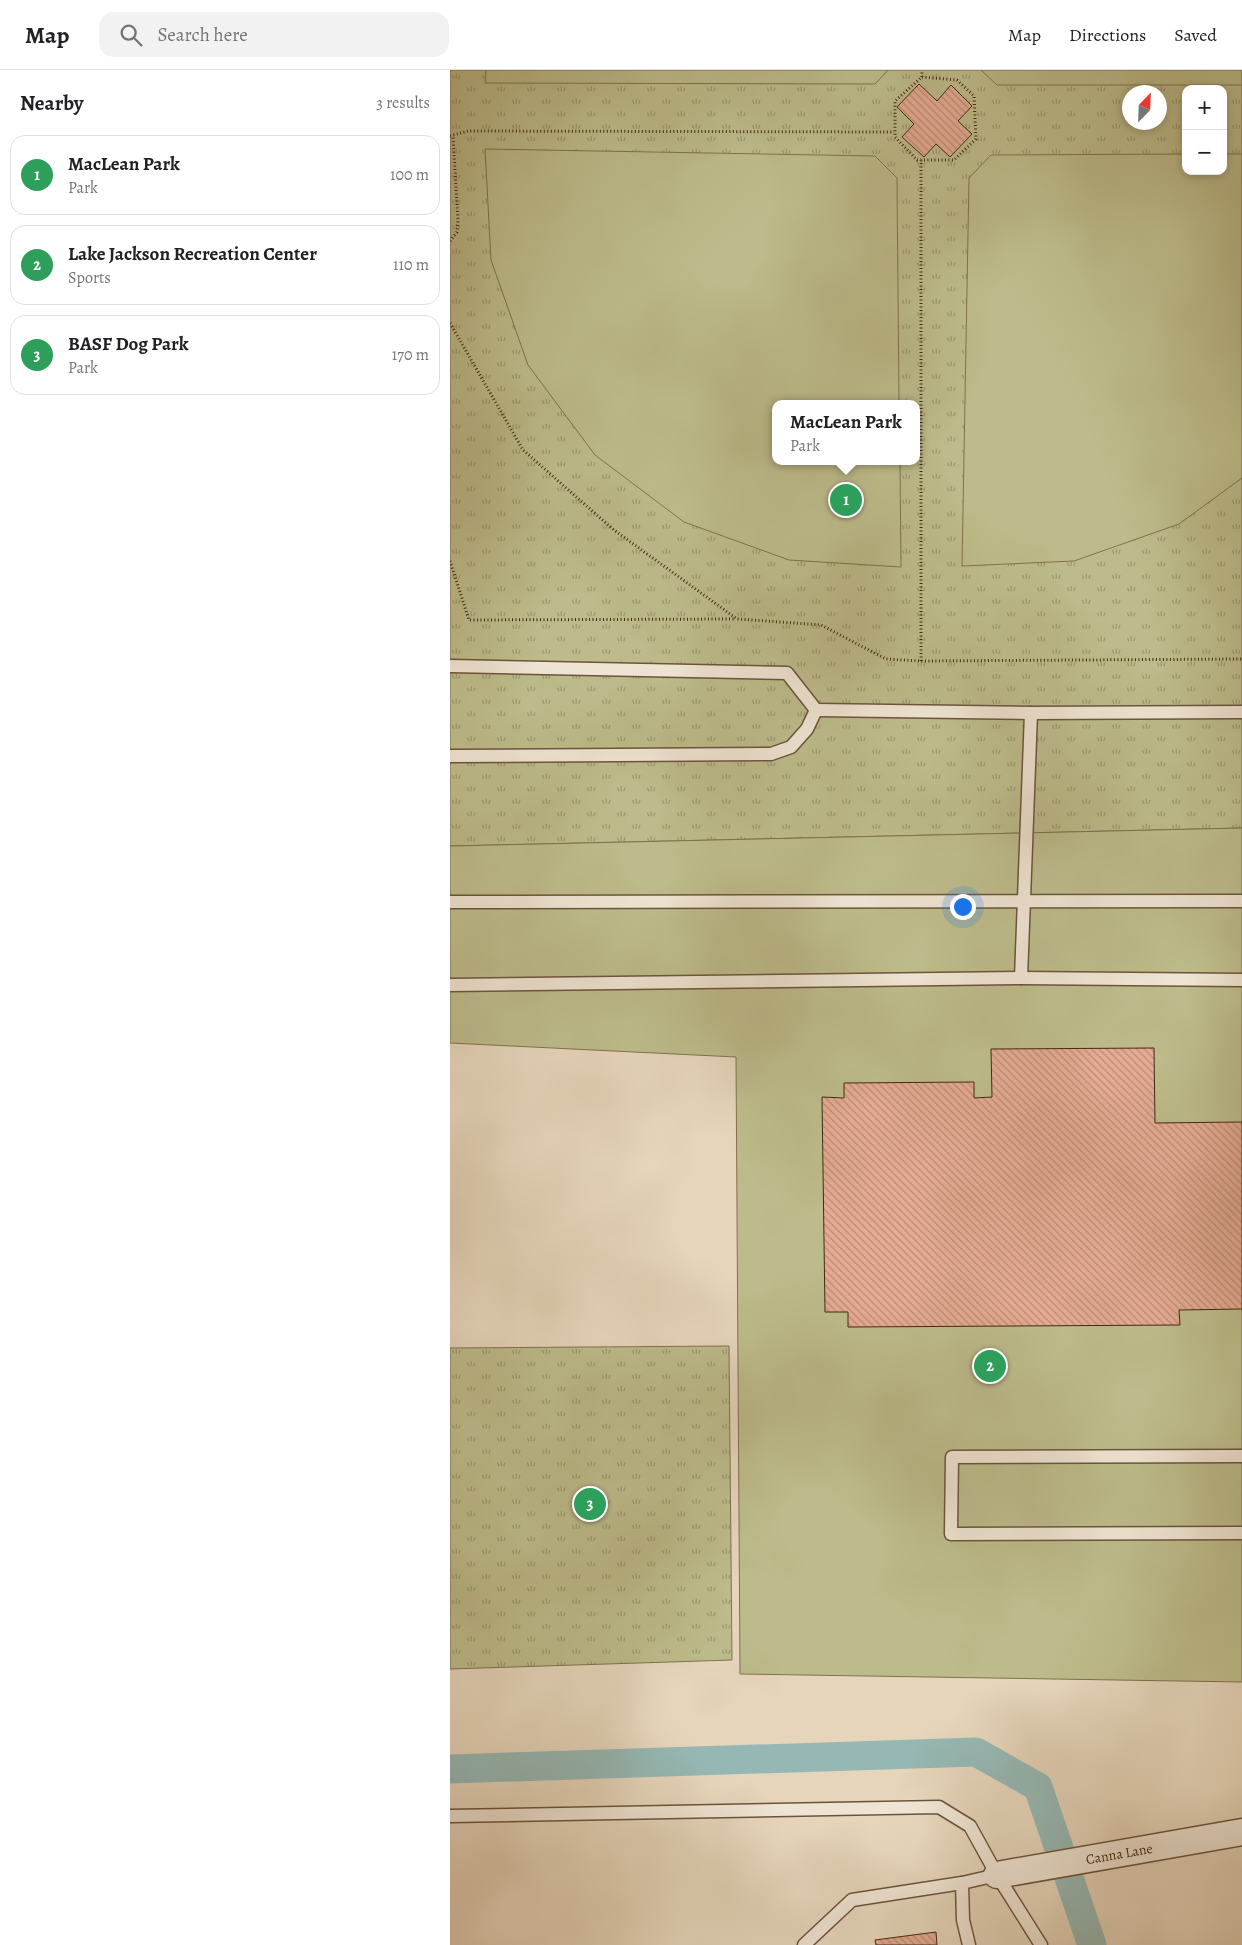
<!DOCTYPE html>
<html lang="en">
<head>
<meta charset="utf-8">
<style>
  :root { --surface:#fff; --page:#f2f2f2; --text:#202124; --muted:#757577; --line:#e0e0e0; --accent:#1a73e8 }
  body { margin:0; font-family:Alegreya,serif; background:var(--page); color:var(--text) }
  .controls { position:absolute; right:15px; top:15px; display:grid; overflow:hidden; border-radius:10px; box-shadow:0 2px 8px #0003 }
  .controls button { width:45px; height:45px; display:grid; place-items:center; padding:0; border:0; border-bottom:1px solid var(--line); background:var(--surface); color:var(--text); font:25px sans-serif }
  .compass { position:absolute; left:672px; top:15px; width:45px; height:45px; border-radius:50%; background:var(--surface); box-shadow:0 2px 8px #0003; rotate:23deg }
  .you { position:absolute; left:512px; top:836px; width:18px; height:18px; margin:-12px; border:4px solid #fff; border-radius:50%; background:#1a73e8; box-shadow:0 0 0 8px #1a73e833 }
  .badge { display:grid; place-items:center; width:32px; height:32px; border-radius:50%; background:var(--accent); color:#fff; font-size:16px; font-weight:700 }
  .pin { position:absolute; translate:-50% -50%; border:2px solid #fff; box-shadow:0 1px 5px #0006 }
  .popup { position:absolute; left:322px; top:330px; width:148px; height:65px; box-sizing:border-box; display:grid; place-content:center; border-radius:10px; background:var(--surface); filter:drop-shadow(0 1px 4px #0005); font-size:16px; white-space:nowrap; color:var(--muted) }
  .popup b { font-size:19px; color:var(--text) }
  .popup::after { content:''; position:absolute; left:50%; top:100%; margin-left:-10px; border:10px solid transparent; border-top-color:var(--surface) }
  .list { margin:0; padding:0; list-style:none }
  h2 { display:flex; justify-content:space-between; align-items:center; height:65px; margin:0; padding:0 20px; font-size:21px }
  h2 small { font-size:16px; font-weight:400; color:var(--muted) }
  .list li { display:grid; grid-template-columns:32px 1fr auto; gap:15px; align-items:center; box-sizing:border-box; height:80px; margin:0 10px 10px; padding:0 10px; border:1px solid var(--line); border-radius:15px }
  .list b { display:block; font-size:19px; white-space:nowrap }
  .list p { margin:0; font-size:16px; white-space:nowrap; color:var(--muted) }
  .list em { font-size:16px; font-style:normal; color:var(--muted) }
  .icon { flex:none; width:28px; height:28px; fill:none; stroke:currentColor; stroke-width:2; stroke-linecap:round; stroke-linejoin:round }
  .map { position:relative; flex:none; width:792px; height:1875px; overflow:hidden }
  header { display:flex; align-items:center; gap:30px; box-sizing:border-box; height:70px; padding:0 25px; background:var(--surface); border-bottom:1px solid var(--line) }
  header strong { font-size:24px }
  nav { display:flex; gap:28px; margin-inline-start:auto; font-size:18px }
  .search { width:350px; height:45px; background:var(--page); display:flex; align-items:center; gap:12px; box-sizing:border-box; padding:0 18px; border-radius:15px; color:var(--muted); font-size:19px }
  main { display:flex }
  aside { flex:1; background:var(--surface) }
  .map>svg:first-child { display:block }
</style>
</head>
<body>
<header>
<strong>Map</strong>
<div class="search"><svg class="icon" aria-label="search" viewBox="0 0 24 24"><circle cx="10" cy="10" r="6"/><path d="M15 15l6 6"/></svg>Search here</div>
<nav><a>Map</a><a>Directions</a><a>Saved</a></nav>
</header>
<main>
<aside>
<h2>Nearby<small>3 results</small></h2>
<ul class="list">
<li><span class="badge" style="background:#2e9e5b">1</span><div><b>MacLean Park</b><p>Park</p></div><em>100 m</em></li>
<li><span class="badge" style="background:#2e9e5b">2</span><div><b>Lake Jackson Recreation Center</b><p>Sports</p></div><em>110 m</em></li>
<li><span class="badge" style="background:#2e9e5b">3</span><div><b>BASF Dog Park</b><p>Park</p></div><em>170 m</em></li>
</ul>
</aside>
<div class="map">
<svg width="792" height="1875" viewBox="0 0 792 1875">
  <defs>
    <pattern id="grass-tufts" width="24" height="20" patternUnits="userSpaceOnUse" patternTransform="scale(1.25)"><rect width="24" height="20" fill="#bdbb8b"/><path d="M3 7l-1-3M5 7V3M7 7l1-3M15 17l-1-3M17 17v-4M19 17l1-3" fill="none" stroke="#9b9870"/></pattern>
    <pattern id="building-back-hatch" width="6" height="6" patternUnits="userSpaceOnUse" patternTransform="scale(1.25)"><rect width="6" height="6" fill="#e5ab93"/><path d="M-1 5l2 2M0 0l6 6M5-1l2 2" fill="none" stroke="#bb8b77"/></pattern>
  </defs>
  <rect width="100%" height="100%" fill="#e6d5bb"/>
  <filter id="stains"><feTurbulence type="fractalNoise" baseFrequency=".004" numOctaves="4"/><feColorMatrix values="0 0 0 0 .2 0 0 0 0 .09 0 0 0 0 .02 0 0 0 .5 -.17"/></filter>
  <radialGradient id="worn" r=".72"><stop offset=".6" stop-color="#630" stop-opacity="0"/><stop offset="1" stop-color="#630" stop-opacity=".3"/></radialGradient>
  <g fill="url(#grass-tufts)" stroke="#80724e" fill-rule="evenodd">
    <path d="M0 0H792V758L0 776ZM736 19H773V101H736ZM680 22H710V52H680ZM326 334H466V391H326Z"/>
    <polygon points="279,1276 282,1590 0,1599 0,1278"/>
  </g>
  <g fill="#bdbb8b" stroke="#80724e">
    <polygon points="36,0 438,0 425,14 35,13"/>
    <polygon points="531,0 792,0 792,15 547,15"/>
    <polygon points="35,79 425,86 447,108 449,334 326,334 326,391 450,391 451,497 339,490 234,452 145,385 78,295 41,190"/>
    <polygon points="736,84 736,101 773,101 773,84 792,84 792,408 729,454 624,491 512,496 519,108 541,85"/>
    <polygon points="792,758 792,1612 290,1604 286,987 0,973 0,776"/>
  </g>
  <g fill="none" stroke-linecap="round" stroke-linejoin="round">
    <polyline stroke="#96b8b4" stroke-width="29" points="0,1699 526,1682 588,1717 642,1875"/>
  </g>
  <g fill="url(#building-back-hatch)" stroke="#442910">
    <polygon points="469,14 487,31 501,15 522,36 508,51 522,64 500,87 486,74 474,87 452,67 464,54 447,37"/>
    <polygon points="704,978 705,1053 792,1052 792,1239 729,1240 730,1255 398,1257 398,1242 375,1242 372,1027 394,1028 394,1013 524,1012 524,1028 542,1027 541,979"/>
    <polygon points="486,1862 487,1875 426,1875 425,1870"/>
  </g>
  <g fill="none" stroke-linecap="round" stroke-linejoin="round">
    <g stroke="#6c543b" stroke-width="15">
      <g id="service">
        <polyline points="0,596 337,603 366,640"/>
        <polyline points="366,640 581,643 792,642"/>
        <polyline points="0,686 321,684 341,677 357,659 366,640"/>
        <polyline points="0,832 792,831"/>
        <polyline points="571,908 581,643"/>
        <polyline points="0,915 571,908 792,910"/>
        <polyline points="792,1386 502,1387 501,1464 792,1463"/>
        <polyline points="0,1746 489,1737 520,1756 547,1805 591,1875"/>
        <polyline points="512,1813 513,1850 519,1875"/>
        <polyline points="354,1875 402,1830 512,1813 547,1805"/>
      </g>
    </g>
    <g stroke="#6c543b" stroke-width="29">
      <g id="minor">
        <path id="s1" d="M547 1805 792 1762"/>
      </g>
    </g>
    <g stroke="#442910" stroke-width="3" stroke-dasharray="1 2.5" stroke-linecap="butt">
      <polyline points="472,7 507,10 524,26 526,69 504,90 467,90 445,67 445,31 472,7 472,0"/>
      <polyline points="0,66 18,61 444,62"/>
      <polyline points="0,171 7,162 8,150 3,66"/>
      <polyline points="0,253 73,380 164,460 287,549 371,555 436,589 471,591 792,589"/>
      <polyline points="0,491 19,550 286,549"/>
      <polyline points="471,591 471,90"/>
    </g>
    <use href="#service" stroke="#efe4d3" stroke-width="12"/>
    <use href="#minor" stroke="#efe4d3" stroke-width="26"/>
  </g>
  <g text-anchor="middle" dominant-baseline="central" stroke-width="4" stroke-linejoin="round" paint-order="stroke">
    <g font-size="14" fill="#442910" stroke="#efe4d3">
      <text stroke="none"><textPath href="#s1" startOffset="124">Canna Lane</textPath></text>
    </g>
  </g>
  <rect width="100%" height="100%" filter="url(#stains)"/>
  <rect width="100%" height="100%" fill="url(#worn)"/>
</svg>
<div class="controls">
<button>+</button>
<button>−</button>
</div>
<svg class="compass" viewBox="-18 -18 36 36"><path d="M0-13l5 13h-10z" fill="#e53935"/><path d="M0 13l5-13h-10z" fill="#757577"/></svg>
<div class="you"></div>
<div class="pin badge" style="left:396px;top:430px;background:#2e9e5b">1</div>
<div class="popup"><b>MacLean Park</b>Park</div>
<div class="pin badge" style="left:540px;top:1296px;background:#2e9e5b">2</div>
<div class="pin badge" style="left:140px;top:1434px;background:#2e9e5b">3</div>
</div>
</main>
</body>
</html>
